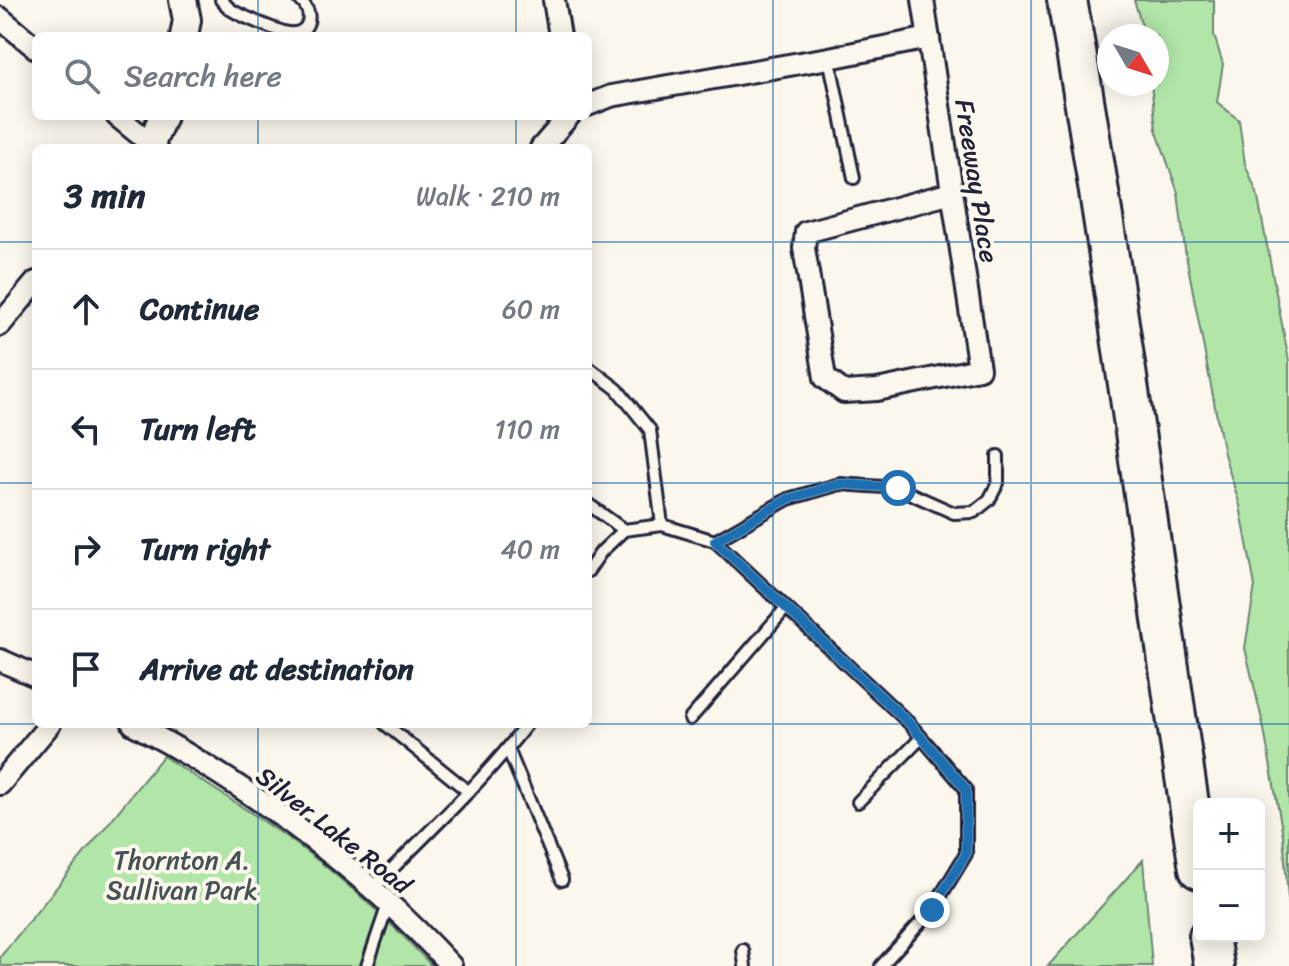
<!DOCTYPE html>
<html lang="en">
<head>
<meta charset="utf-8">
<style>
  :root { --surface:#fff; --page:#f2f2f3; --text:#1f2937; --muted:#747a83; --line:#e0e1e3 }
  body { margin:0; font-family:Sriracha,sans-serif; background:var(--page); color:var(--text) }
  .controls { position:absolute; right:24px; bottom:24px; display:grid; overflow:hidden; border-radius:12px; box-shadow:0 4px 20px #0003 }
  .controls button { width:72px; height:72px; display:grid; place-items:center; padding:0; border:0; border-bottom:2px solid var(--line); background:var(--surface); color:var(--text); font:40px sans-serif }
  .compass { position:absolute; left:1097px; top:24px; width:72px; height:72px; border-radius:50%; background:var(--surface); box-shadow:0 4px 20px #0003; rotate:129deg }
  .stop { position:absolute; width:24px; height:24px; margin:-18px; border:6px solid #1f6fb2; border-radius:50%; background:#fff }
  .stop.end { background:#1f6fb2; border-color:#fff; box-shadow:0 2px 8px #0008 }
  .list { margin:0; padding:0; list-style:none }
  h2 { display:flex; justify-content:space-between; align-items:center; height:104px; margin:0; padding:0 32px; font-size:34px }
  h2 small { font-size:26px; font-weight:400; color:var(--muted) }
  .list li { display:grid; grid-template-columns:52px 1fr auto; gap:24px; align-items:center; box-sizing:border-box; height:120px; padding:0 32px; border-top:2px solid var(--line) }
  .list b { display:block; font-size:30px; white-space:nowrap }
  .list em { font-size:26px; font-style:normal; color:var(--muted) }
  .icon { flex:none; width:44px; height:44px; fill:none; stroke:currentColor; stroke-width:2; stroke-linecap:round; stroke-linejoin:round }
  .map { position:relative; flex:none; width:1289px; height:966px; overflow:hidden }
  .search { position:absolute; background:var(--surface); box-shadow:0 4px 20px #0003; left:32px; top:32px; width:560px; height:88px; display:flex; align-items:center; gap:20px; box-sizing:border-box; padding:0 28px; border-radius:12px; color:var(--muted); font-size:30px }
  .panel { position:absolute; background:var(--surface); box-shadow:0 4px 20px #0003; left:32px; top:144px; width:560px; height:584px; border-radius:12px }
  .map>svg:first-child { display:block }
</style>
</head>
<body>
<div class="map">
<svg width="1289" height="966" viewBox="0 0 1289 966">
  <rect width="100%" height="100%" fill="#fbf7ec"/>
  <filter id="ink" filterUnits="userSpaceOnUse"><feTurbulence type="fractalNoise" baseFrequency=".0125" numOctaves="2"/><feDisplacementMap in="SourceGraphic" scale="16" xChannelSelector="R" yChannelSelector="G"/><feConvolveMatrix kernelMatrix="1 2 1 2 8 2 1 2 1" color-interpolation-filters="sRGB"/></filter>
  <g filter="url(#ink)">
    <g fill="#b1e6a8" stroke="#6a8472" stroke-width="2">
      <polygon points="1134,0 1214,0 1214,35 1223,64 1217,102 1239,120 1245,164 1257,193 1289,361 1289,912 1283,835 1263,724 1245,648 1255,586 1240,506 1224,454 1185,250 1178,193 1156,129 1151,84 1157,84 1157,36 1145,36"/>
      <path d="M163 756C218 792 274 825 325 866 363 897 399 930 432 966H0V957Z"/>
      <polygon points="1143,860 1152,966 1048,966"/>
    </g>
    <g fill="none" stroke-linecap="round" stroke-linejoin="round">
      <g stroke="#22223b" stroke-width="16">
        <g id="service">
          <path d="M221 0C222 1 229 8 230 9 239 15 279 32 289 33 310 35 315 13 300 0"/>
          <polyline points="829,58 854,178"/>
          <polyline points="588,367 617,389 650,430 662,525"/>
          <polyline points="588,504 624,530"/>
          <polyline points="715,541 909,723 966,789 966,854 932,910 881,966"/>
          <polyline points="588,571 601,552 624,530 662,525 715,541 788,499 840,484 898,488 954,513 974,512 989,500 998,483 998,456"/>
          <polyline points="690,719 786,608"/>
          <polyline points="385,724 469,792"/>
          <polyline points="508,749 562,880"/>
          <polyline points="858,802 921,738"/>
          <path d="M372 889C425 835 481 784 527 724"/>
          <polyline points="743,950 745,966"/>
          <polyline points="367,966 388,904"/>
        </g>
      </g>
      <g stroke="#22223b" stroke-width="26">
        <g id="minor">
          <polyline points="554,0 560,36"/>
          <polyline points="923,0 979,369 877,390 844,392 825,378 804,248 806,232 952,193"/>
          <polyline points="0,18 36,48"/>
          <polyline points="588,105 611,96 829,58 929,38"/>
          <polyline points="117,116 156,148"/>
          <polyline points="541,148 569,116"/>
          <polyline points="0,325 36,282"/>
          <polyline points="0,660 36,676"/>
          <path d="M133 724C246 783 365 871 451 966"/>
          <polyline points="0,784 50,724"/>
        </g>
      </g>
      <g stroke="#22223b" stroke-width="32">
        <g id="tertiary">
          <polyline points="183,0 187,20 184,36"/>
          <polyline points="151,144 163,116"/>
        </g>
      </g>
      <g stroke="#22223b" stroke-width="44">
        <g id="motorway">
          <path d="M1067 0C1118 288 1154 579 1199 869"/>
          <polyline points="1209,936 1214,966"/>
        </g>
      </g>
      <use href="#service" stroke="#fbf7ec" stroke-width="10"/>
      <use href="#minor" stroke="#fbf7ec" stroke-width="20"/>
      <use href="#tertiary" stroke="#fbf7ec" stroke-width="26"/>
      <use href="#motorway" stroke="#fbf7ec" stroke-width="38"/>
    </g>
  </g>
  <g fill="none" stroke-linecap="round" stroke-linejoin="round" filter="url(#ink)">
    <polyline stroke="#1f6fb2" stroke-width="10" points="898,488 840,484 788,499 715,541 909,723 966,789 966,854 932,910"/>
  </g>
  <path fill="none" stroke="#1f6fb2" stroke-width="2" stroke-opacity="0.55" d="M258 0V36M516 0V36M773 0V966M1031 0V966M258 116V148M516 116V148M0 242H36M588 242H1289M0 483H36M588 483H1289M0 724H1289M258 724V966M516 724V966"/>
  <g text-anchor="middle" dominant-baseline="central" stroke-width="8" stroke-linejoin="round" paint-order="stroke">
    <g font-size="26" fill="#22223b" stroke="#fbf7ec">
      <text transform="translate(977 181) rotate(81)">Freeway Place</text>
      <text transform="translate(334 830) rotate(38)">Silver Lake Road</text>
    </g>
    <g font-size="26" fill="#465356" stroke="#fbf7ec">
      <text x="182" y="860">Thornton A.<tspan x="182" dy="30">Sullivan Park</tspan></text>
    </g>
  </g>
</svg>
<div class="controls">
<button>+</button>
<button>−</button>
</div>
<svg class="compass" viewBox="-18 -18 36 36"><path d="M0-13l5 13h-10z" fill="#e53935"/><path d="M0 13l5-13h-10z" fill="#747a83"/></svg>
<div class="stop" style="left:898px;top:488px"></div>
<div class="stop end" style="left:932px;top:910px"></div>
<div class="search"><svg class="icon" aria-label="search" viewBox="0 0 24 24"><circle cx="10" cy="10" r="6"/><path d="M15 15l6 6"/></svg>Search here</div>
<section class="panel">
<h2>3 min<small>Walk · 210 m</small></h2>
<ul class="list">
<li><svg class="icon" aria-label="ahead" viewBox="0 0 24 24"><path d="M12 20V5M6 11l6-6 6 6"/></svg><div><b>Continue</b></div><em>60 m</em></li>
<li><svg class="icon" aria-label="left" viewBox="0 0 24 24"><path d="M17 20v-9H6M10 6l-5 5 5 5"/></svg><div><b>Turn left</b></div><em>110 m</em></li>
<li><svg class="icon" aria-label="right" viewBox="0 0 24 24"><path d="M7 20v-9h11M14 6l5 5-5 5"/></svg><div><b>Turn right</b></div><em>40 m</em></li>
<li><svg class="icon" aria-label="arrive" viewBox="0 0 24 24"><path d="M6 21V4h12l-3 4 3 4H6"/></svg><div><b>Arrive at destination</b></div></li>
</ul>
</section>
</div>
</body>
</html>
